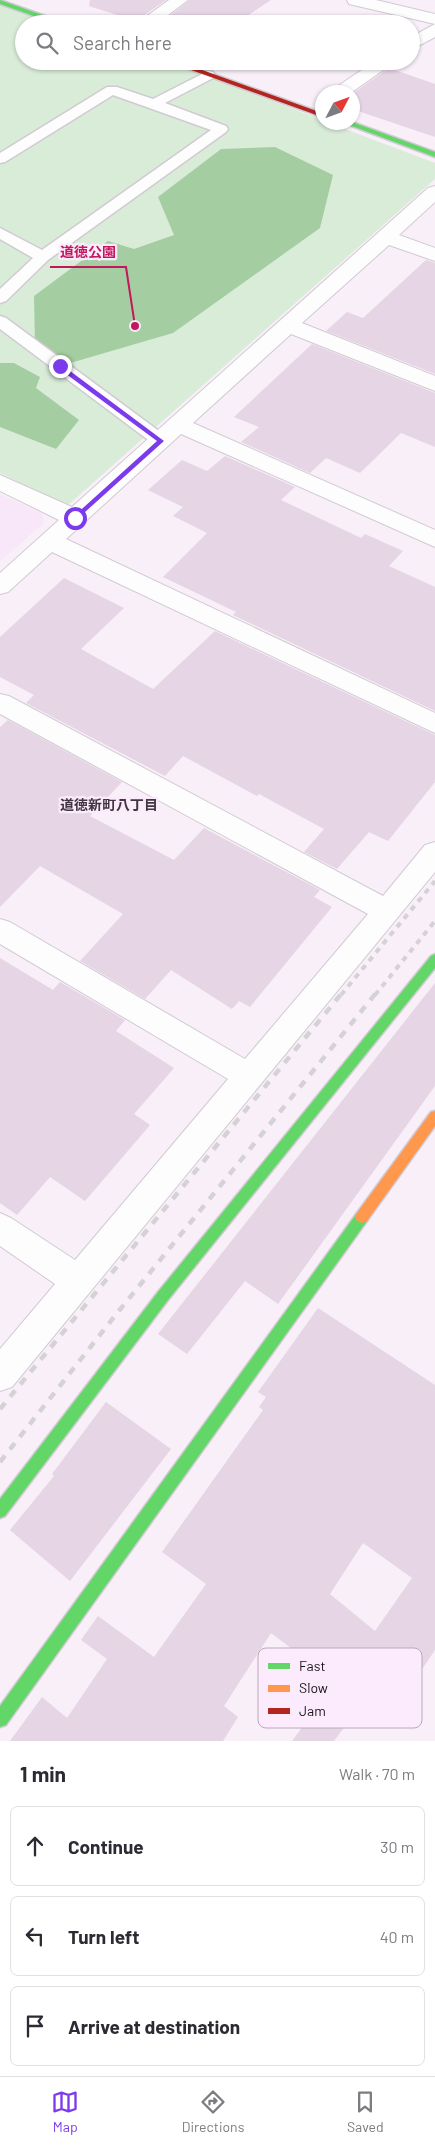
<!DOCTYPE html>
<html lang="en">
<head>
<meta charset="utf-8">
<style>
  :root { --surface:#fff; --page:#f7f7f7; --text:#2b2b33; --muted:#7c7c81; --line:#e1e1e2; --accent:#7c3aed }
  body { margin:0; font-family:Barlow,"Noto Sans JP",sans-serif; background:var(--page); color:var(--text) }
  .compass { position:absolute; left:315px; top:85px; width:45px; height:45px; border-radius:50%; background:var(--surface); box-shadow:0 1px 4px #0004; rotate:49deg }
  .stop { position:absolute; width:15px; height:15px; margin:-11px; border:4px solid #7c3aed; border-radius:50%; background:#fff }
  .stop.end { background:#7c3aed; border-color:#fff; box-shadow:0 1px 5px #0008 }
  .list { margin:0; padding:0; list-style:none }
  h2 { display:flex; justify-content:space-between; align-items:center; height:65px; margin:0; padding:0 20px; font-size:21px }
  h2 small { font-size:16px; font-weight:400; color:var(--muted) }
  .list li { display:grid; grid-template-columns:32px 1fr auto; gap:15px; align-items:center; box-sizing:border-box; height:80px; margin:0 10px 10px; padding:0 10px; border:1px solid var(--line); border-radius:8px }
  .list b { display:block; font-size:19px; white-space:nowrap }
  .list em { font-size:16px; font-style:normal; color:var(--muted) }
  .icon { flex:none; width:28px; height:28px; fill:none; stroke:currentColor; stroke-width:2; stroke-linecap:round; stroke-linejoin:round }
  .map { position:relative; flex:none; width:435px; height:1741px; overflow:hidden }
  .search { position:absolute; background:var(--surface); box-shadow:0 1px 4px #0004; left:15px; right:15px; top:15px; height:55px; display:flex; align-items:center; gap:12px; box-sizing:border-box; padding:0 18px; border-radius:28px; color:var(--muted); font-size:19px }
  .sheet { height:335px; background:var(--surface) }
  nav { display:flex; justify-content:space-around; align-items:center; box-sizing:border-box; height:70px; border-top:1px solid var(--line); background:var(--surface); font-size:14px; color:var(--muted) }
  nav a { display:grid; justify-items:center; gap:2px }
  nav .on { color:var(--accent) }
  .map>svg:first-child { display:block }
</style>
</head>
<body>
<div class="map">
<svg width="435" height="1741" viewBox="0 0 435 1741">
  <rect width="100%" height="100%" fill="#f8eff8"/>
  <polygon fill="#f7e7f8" points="0,494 42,514 44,523 0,561"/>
  <polygon fill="#d9ecd8" points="0,4 60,24 24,24 24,61 168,61 322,120 322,122 329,123 435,163 435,179 67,506 0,473"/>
  <g fill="#a4cea2">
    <polygon points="275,147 333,175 320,228 173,333 60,366 35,347 34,296 108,241 134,249 174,235 158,197 221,149"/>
    <polygon points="0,363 14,363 40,377 36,388 79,420 56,449 0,427"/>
  </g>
  <g fill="#e5d5e5" fill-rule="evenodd">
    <polygon points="90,0 166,0 136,21 89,6"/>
    <polygon points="190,0 271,0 235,24 159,24"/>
    <polygon points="389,68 435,84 435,137 352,109 352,94"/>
    <polygon points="426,260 435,263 435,374 326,331 347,312 363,318"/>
    <polygon points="312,344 435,393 435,447 401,433 360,473 326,458 310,473 241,442 259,427 234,417"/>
    <polygon points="225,456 295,487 281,500 361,538 365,534 403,551 389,566 435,587 435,711 233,615 236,612 163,577 207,533 173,516 183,507 148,490 182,460 207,471"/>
    <polygon points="64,578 124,608 81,649 153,689 215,631 435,735 435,782 388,841 369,832 337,869 304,852 324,829 259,794 257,796 183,756 165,776 26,703 34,695 0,677 0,637"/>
    <polygon points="8,720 122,782 90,816 174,860 204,828 320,890 314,897 332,907 250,1007 239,1001 232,1009 171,970 145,999 80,961 123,914 40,866 0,907 0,727"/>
    <polygon points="0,958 53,990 60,982 125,1020 116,1031 174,1068 134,1114 150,1125 85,1201 50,1177 17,1215 0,1203"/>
    <polygon points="435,983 435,1086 278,1304 245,1281 187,1354 158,1334"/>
    <path d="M318 1308 435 1385V1650L412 1684 404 1676 372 1718 359 1707 334 1741H292L334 1684 329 1680 331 1678 271 1633 224 1706 238 1717 223 1741H10L42 1697 67 1718 107 1659 81 1640 98 1616 154 1657 206 1584 162 1552 263 1410 259 1407 266 1397 258 1392ZM363 1543 412 1578 375 1631 330 1594Z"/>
    <polygon points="106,1402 171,1449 70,1581 10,1530 54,1476 52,1474"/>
  </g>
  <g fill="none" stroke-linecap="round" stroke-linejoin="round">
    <g stroke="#d1cad2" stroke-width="3">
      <g id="lane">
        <polygon points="208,71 213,72 215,75 213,78 165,103 226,126 228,129 226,132 48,260 6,301 0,303 0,289 33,258 0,239 0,228 42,250 211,130 113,95 5,162 0,163 0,153 107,87 117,87 153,99"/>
        <polygon points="0,316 6,318 167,437 170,441 167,445 155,445 0,329"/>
      </g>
    </g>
    <g stroke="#d1cad2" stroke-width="2">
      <g id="street">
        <polygon points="169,0 188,0 156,24 136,24"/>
        <polygon points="347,0 376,0 435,14 435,37 411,50 411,37 435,24 349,4"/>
        <polygon points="375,61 396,61 352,92 332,92 335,88"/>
        <polygon points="435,186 435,202 399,235 435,248 435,261 389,245 302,323 435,376 435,391 291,334 193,423 435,530 435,547 181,434 66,539 435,713 435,733 52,552 8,592 0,594 0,573 59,520 0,491 0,475 72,507 428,188"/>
        <polygon points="0,694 9,696 383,896 425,845 435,842 435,872 12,1387 0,1391 0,1349 55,1284 0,1246 0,1213 11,1218 75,1260 228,1079 0,944 0,919 10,922 245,1059 368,914 0,714"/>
      </g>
    </g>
    <g stroke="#d1cad2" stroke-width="3">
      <g id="fast">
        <polygon points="0,0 65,23 66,24 56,24 0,4"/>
        <polygon points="341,122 352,122 435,152 435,157"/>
        <polygon points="435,954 435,968 168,1300 5,1516 0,1518 0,1499 158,1292 431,956"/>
        <polygon points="362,1211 367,1213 369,1217 367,1221 6,1725 0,1727 0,1706 357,1213"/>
      </g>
    </g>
    <g stroke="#d1cad2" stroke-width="3">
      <polygon id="slow" points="435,1111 435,1126 367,1221 362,1223 357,1221 355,1217 357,1213 431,1112"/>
    </g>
    <g stroke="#d1cad2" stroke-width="3">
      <polygon id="jam" points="166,61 177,61 322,113 322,117"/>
    </g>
    <use href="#lane" fill="#fefdfe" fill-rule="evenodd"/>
    <use href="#street" fill="#fefdfe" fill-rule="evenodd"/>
    <use href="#fast" fill="#63d668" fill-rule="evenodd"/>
    <use href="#slow" fill="#ff974d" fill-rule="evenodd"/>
    <use href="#jam" fill="#b3261e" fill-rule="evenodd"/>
    <g stroke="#d4d2d4" stroke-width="4" stroke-dasharray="5.5 5.5" stroke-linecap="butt">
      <polyline points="341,995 435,881"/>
      <polyline points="375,995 435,921"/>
    </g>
    <g stroke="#d4d2d4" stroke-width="4.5" stroke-dasharray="8 8" stroke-linecap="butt">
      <polyline points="0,1409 342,993"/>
      <polyline points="0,1462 114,1317 376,993"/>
    </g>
  </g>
  <polygon fill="#7c3aed" points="58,365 62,365 164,441 75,521 73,517 157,441 58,368"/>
  <g text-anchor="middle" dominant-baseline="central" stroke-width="4.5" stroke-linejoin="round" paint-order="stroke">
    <g font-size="14" font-weight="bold" fill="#423643" stroke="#fcebfc">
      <text x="109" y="804">道徳新町八丁目</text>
    </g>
  </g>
  <rect x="258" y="1648" width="164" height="80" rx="8" fill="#fcebfc" stroke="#b8aab8" stroke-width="1"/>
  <rect x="268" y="1663" width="22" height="6" fill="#63d668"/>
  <rect x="268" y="1685" width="22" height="7" fill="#ff974d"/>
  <rect x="268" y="1708" width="22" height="6" fill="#b3261e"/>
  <g font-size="14" fill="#181319">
    <text x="299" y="1671">Fast</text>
    <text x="299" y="1693">Slow</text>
    <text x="299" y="1716">Jam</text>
  </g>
  <path fill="none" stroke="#c2185b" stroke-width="2" d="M135 326L126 267H50"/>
  <circle fill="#c2185b" stroke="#fcebfc" stroke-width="2" cx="135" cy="326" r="5"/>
  <g font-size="14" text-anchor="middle" font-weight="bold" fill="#c2185b" stroke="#fcebfc" stroke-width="4.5" stroke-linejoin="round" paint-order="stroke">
    <text x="88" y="257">道徳公園</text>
  </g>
</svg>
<svg class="compass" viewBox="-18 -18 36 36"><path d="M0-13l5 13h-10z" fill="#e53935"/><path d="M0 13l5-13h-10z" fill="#7c7c81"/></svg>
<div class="stop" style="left:75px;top:518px"></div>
<div class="stop end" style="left:60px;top:366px"></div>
<div class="search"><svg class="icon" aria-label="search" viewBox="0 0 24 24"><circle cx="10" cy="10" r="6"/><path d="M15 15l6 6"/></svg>Search here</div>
</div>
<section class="sheet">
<h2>1 min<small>Walk · 70 m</small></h2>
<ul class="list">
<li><svg class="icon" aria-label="ahead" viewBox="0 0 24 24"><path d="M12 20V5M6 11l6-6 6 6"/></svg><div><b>Continue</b></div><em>30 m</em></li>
<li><svg class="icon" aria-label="left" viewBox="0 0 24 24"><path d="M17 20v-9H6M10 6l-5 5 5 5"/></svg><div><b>Turn left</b></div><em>40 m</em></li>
<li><svg class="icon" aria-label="arrive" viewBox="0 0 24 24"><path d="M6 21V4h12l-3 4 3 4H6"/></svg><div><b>Arrive at destination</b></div></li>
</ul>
</section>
<nav>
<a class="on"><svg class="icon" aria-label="map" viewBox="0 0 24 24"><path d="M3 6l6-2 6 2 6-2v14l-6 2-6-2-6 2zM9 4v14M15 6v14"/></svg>Map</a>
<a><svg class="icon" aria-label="directions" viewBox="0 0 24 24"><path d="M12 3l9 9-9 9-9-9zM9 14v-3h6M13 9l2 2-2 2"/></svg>Directions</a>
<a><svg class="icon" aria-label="saved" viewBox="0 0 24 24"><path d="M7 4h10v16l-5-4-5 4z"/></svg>Saved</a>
</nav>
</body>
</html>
